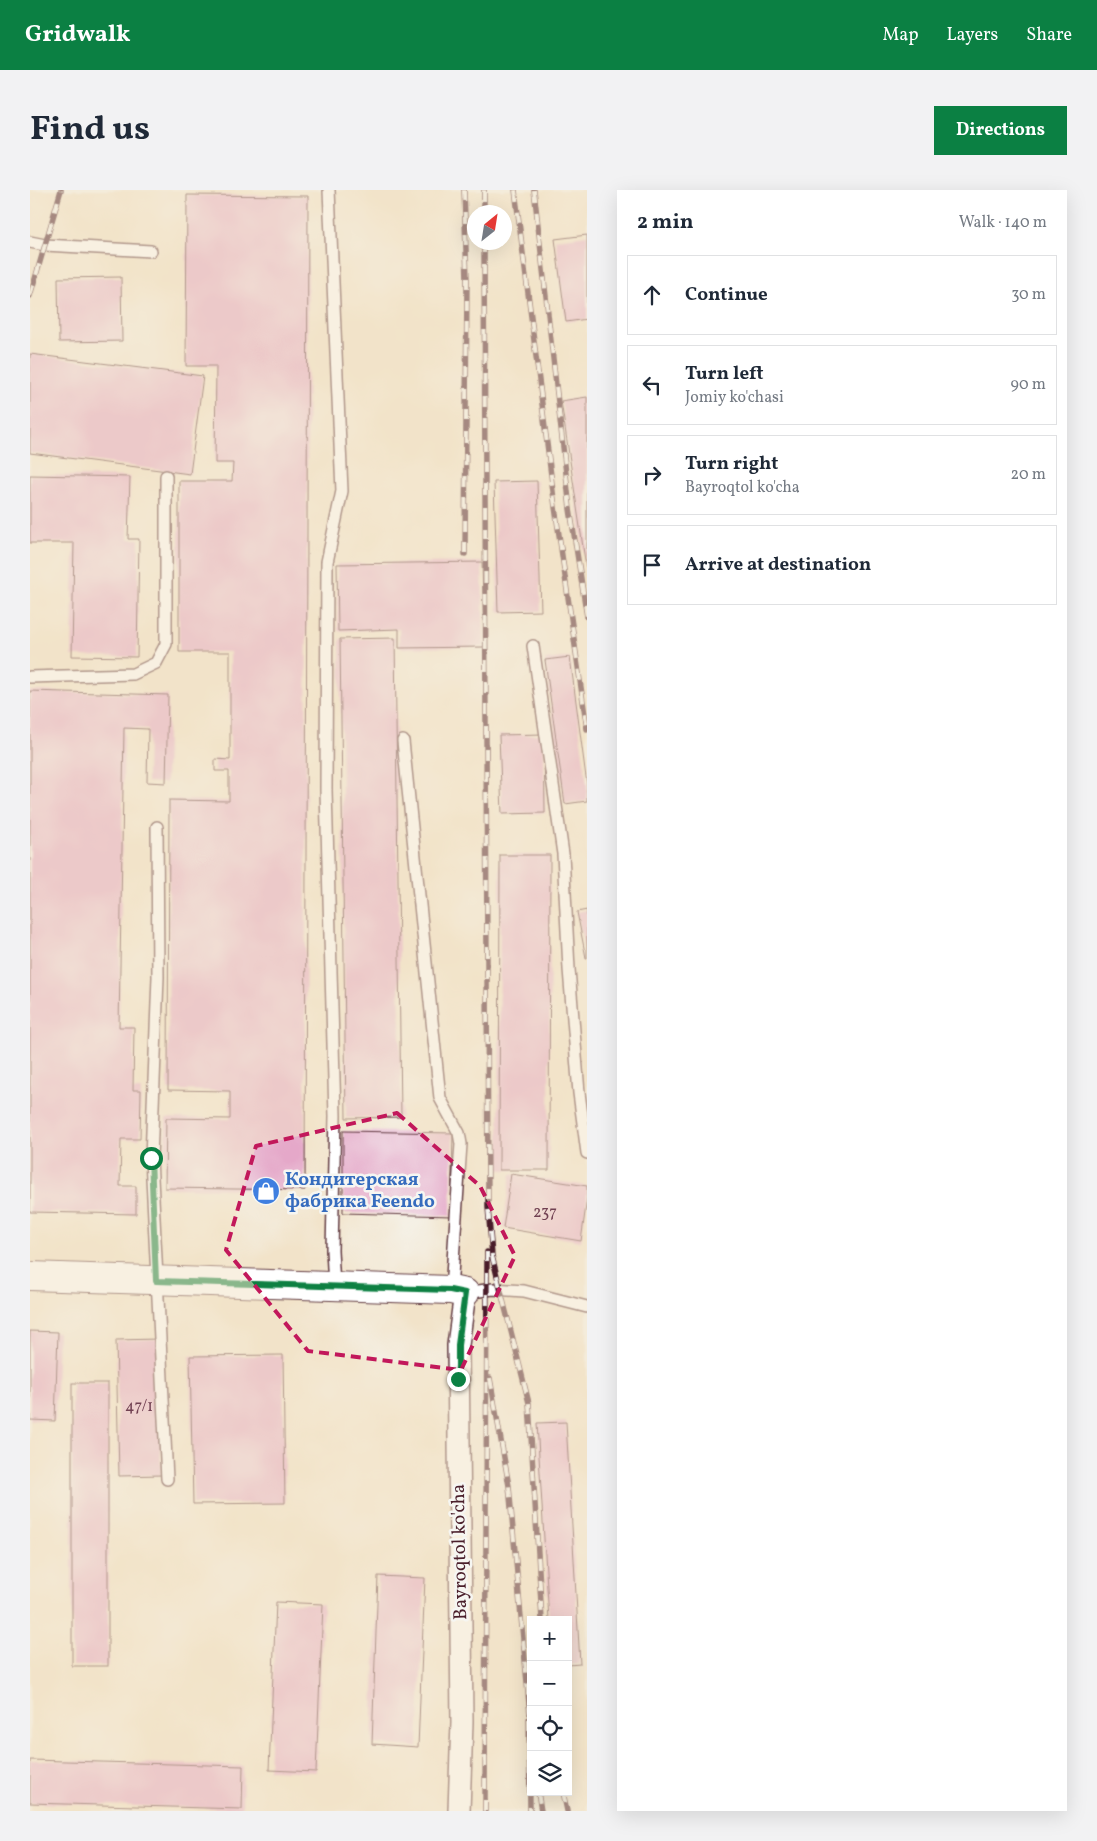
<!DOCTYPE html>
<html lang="en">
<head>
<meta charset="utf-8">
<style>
  :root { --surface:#fff; --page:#f2f2f3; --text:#1f2937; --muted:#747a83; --line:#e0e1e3; --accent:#0b8043 }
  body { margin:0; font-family:Vollkorn,serif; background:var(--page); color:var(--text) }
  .controls { position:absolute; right:15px; bottom:15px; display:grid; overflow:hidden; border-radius:0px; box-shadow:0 5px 20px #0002 }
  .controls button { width:45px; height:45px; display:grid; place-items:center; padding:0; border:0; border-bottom:1px solid var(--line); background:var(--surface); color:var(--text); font:25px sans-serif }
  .compass { position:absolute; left:437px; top:15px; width:45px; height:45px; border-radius:50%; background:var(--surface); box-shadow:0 5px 20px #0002; rotate:30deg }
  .stop { position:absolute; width:15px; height:15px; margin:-11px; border:4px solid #0b8043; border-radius:50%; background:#fff }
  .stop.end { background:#0b8043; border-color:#fff; box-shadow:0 1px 5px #0008 }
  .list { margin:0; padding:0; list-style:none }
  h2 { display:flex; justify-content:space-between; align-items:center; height:65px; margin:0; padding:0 20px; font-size:21px }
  h2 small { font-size:16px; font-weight:400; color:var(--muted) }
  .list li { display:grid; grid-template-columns:32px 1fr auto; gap:15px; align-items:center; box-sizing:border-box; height:80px; margin:0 10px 10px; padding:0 10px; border:1px solid var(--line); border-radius:0px }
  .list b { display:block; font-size:19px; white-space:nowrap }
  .list p { margin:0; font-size:16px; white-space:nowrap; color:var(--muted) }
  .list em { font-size:16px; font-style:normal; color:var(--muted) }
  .icon { flex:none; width:28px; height:28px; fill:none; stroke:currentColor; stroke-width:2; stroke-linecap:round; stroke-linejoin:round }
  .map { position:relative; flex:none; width:557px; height:1621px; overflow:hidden; border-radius:0px }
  header { display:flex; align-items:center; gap:30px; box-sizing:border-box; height:70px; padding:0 25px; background:var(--accent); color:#fff }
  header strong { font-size:24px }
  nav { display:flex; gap:28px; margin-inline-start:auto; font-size:18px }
  .intro { display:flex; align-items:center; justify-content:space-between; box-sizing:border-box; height:120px; padding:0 30px }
  h1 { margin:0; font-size:35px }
  .button { padding:12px 22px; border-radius:0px; background:var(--accent); color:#fff; font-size:18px; font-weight:700 }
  main { display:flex; gap:30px; padding:0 30px }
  aside { flex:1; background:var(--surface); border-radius:0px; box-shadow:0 5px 20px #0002 }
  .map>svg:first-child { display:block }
</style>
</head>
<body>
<header>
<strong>Gridwalk</strong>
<nav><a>Map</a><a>Layers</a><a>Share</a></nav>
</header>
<div class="intro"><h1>Find us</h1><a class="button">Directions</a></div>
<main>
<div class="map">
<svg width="557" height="1621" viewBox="0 0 557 1621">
  <rect width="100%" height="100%" fill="#f6f6f2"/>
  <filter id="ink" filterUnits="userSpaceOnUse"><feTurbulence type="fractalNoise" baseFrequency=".02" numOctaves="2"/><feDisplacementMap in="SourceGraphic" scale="10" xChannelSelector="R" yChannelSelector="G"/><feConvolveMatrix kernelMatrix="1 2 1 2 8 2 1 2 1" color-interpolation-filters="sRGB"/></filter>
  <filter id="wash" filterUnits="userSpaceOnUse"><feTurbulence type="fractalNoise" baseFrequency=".0096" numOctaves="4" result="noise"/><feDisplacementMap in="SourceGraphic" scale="20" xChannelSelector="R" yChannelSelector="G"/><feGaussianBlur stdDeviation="1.12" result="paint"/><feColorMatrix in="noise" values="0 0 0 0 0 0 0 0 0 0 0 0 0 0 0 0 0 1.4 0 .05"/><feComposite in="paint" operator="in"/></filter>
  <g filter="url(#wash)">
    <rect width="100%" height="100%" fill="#f2e3c9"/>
    <g id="blocks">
      <g fill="#e5a8c9">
        <polygon points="157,5 278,6 275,1000 135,998 136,928 200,929 200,901 138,900 139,610 199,611 199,581 185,581 185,569 200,570 200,462 149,462 149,291 202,291 203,273 185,273 186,176 156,176"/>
        <polygon points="557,45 557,129 536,132 525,49"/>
        <polygon points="91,87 92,151 29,152 28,88"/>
        <polygon points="0,164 173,186 160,284 0,263"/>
        <polygon points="557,207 557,377 556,377 531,211"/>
        <polygon points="0,285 100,287 98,349 109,349 107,467 42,466 44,353 0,353"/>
        <polygon points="507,291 511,421 468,422 464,292"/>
        <polygon points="452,372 454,457 369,458 369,439 308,441 307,374"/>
        <polygon points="365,448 371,927 316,928 310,449"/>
        <polygon points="540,467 557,595 557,611 535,614 515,470"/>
        <polygon points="0,501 138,505 136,593 117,592 118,539 94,538 89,837 104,837 103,900 111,900 110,949 91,949 90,996 106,996 106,1024 0,1022"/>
        <polygon points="514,544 515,623 472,624 469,545"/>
        <polygon points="470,665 520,665 519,980 469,980"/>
        <polygon points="557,720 557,768 556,768 547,722"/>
        <polygon points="313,941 423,943 421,1026 313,1023"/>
        <polygon points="481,984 557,996 557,1008 551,1051 473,1038"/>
        <polygon points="0,1141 28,1142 25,1231 0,1230"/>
        <polygon points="128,1149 131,1285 89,1286 86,1150"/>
        <polygon points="253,1165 255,1313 163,1314 160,1166"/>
        <rect x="42" y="1193" width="36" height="283"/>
        <polygon points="536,1232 550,1474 538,1475 538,1430 519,1430 507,1233"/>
        <polygon points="348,1386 395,1388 388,1557 342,1554"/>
        <polygon points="246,1412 293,1414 286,1582 239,1580"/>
        <polygon points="0,1570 213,1576 212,1619 0,1613"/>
      </g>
    </g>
  </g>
  <g filter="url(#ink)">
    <use href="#blocks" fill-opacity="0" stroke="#633c43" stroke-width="1"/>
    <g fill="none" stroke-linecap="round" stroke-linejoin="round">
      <g stroke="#633c43" stroke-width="14">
        <g id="lane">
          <polyline points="299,0 312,301 297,372 296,600 305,926 302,1060 304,1096"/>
          <polyline points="0,52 15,55 121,61"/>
          <polyline points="503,456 533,664 539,779 549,903 557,963"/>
          <polyline points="0,487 103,484 126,473 136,454 136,286"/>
          <polyline points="373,551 410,908 429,943 431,954 421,1100"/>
          <polyline points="127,637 128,787 121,968 137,1289"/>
          <polyline points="435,1103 463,1099 494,1101 557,1117"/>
        </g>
      </g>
      <g stroke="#633c43" stroke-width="24">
        <polyline id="street" points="429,1621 432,1532 428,1155 435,1103"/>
      </g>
      <g stroke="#633c43" stroke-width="30">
        <polyline id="secondary" points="0,1086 421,1100 435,1103"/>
      </g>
      <use href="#lane" stroke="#fff" stroke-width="11"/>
      <use href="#street" stroke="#fff" stroke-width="21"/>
      <use href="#secondary" stroke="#fff" stroke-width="28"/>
      <g stroke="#4a1f2b" stroke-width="5.5">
        <g id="rail">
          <polyline points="434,0 437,90 435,364"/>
          <polyline points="454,0 454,22"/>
          <polyline points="485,0 525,317 557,539"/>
          <polyline points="504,0 540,319 557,427"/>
          <polyline points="454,52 458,1017 462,1066 499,1213 512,1430"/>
          <polyline points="0,106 31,0"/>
          <polyline points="460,1188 479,1296 501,1536"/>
          <polyline points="499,1529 500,1621"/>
          <polyline points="508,1602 511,1621"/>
          <polyline points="533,1602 537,1621"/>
          <polyline points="455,1621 457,1062"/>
        </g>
      </g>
      <use href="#rail" stroke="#f6f6f2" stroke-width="4" stroke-dasharray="11" stroke-linecap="butt"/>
    </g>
  </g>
  <g fill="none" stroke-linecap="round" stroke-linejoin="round" filter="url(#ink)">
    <polyline stroke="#0b8043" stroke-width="6" points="121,968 126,1091 420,1100 435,1103 428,1155 428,1189"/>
  </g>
  <path d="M0 0H557V1621H0ZM367 923 450 996 485 1066 431 1180 278 1161 196 1060 226 956Z" fill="#f2e3c9" fill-opacity=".55" fill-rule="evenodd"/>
  <path fill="none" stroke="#c2185b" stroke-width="4" stroke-dasharray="10 6" stroke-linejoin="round" d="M367 923 450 996 485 1066 431 1180 278 1161 196 1060 226 956Z"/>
  <defs>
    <g id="shop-disc" transform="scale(1.4375)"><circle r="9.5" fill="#3f7fe0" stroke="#f6f6f2"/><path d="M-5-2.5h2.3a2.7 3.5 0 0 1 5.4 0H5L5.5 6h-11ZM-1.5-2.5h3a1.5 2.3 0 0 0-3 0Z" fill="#fff"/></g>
  </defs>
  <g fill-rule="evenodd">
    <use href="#shop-disc" x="236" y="1001"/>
  </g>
  <g text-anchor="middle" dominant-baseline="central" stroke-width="5" stroke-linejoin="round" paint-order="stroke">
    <g font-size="16" fill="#714152">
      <text x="515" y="1023">237</text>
      <text x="109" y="1217">47/1</text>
    </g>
    <g font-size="19" font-weight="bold" fill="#366cbe" stroke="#f6f6f2" text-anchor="start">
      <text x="255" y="990">Кондитерская<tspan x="255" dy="22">фабрика Feendo</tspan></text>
    </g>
    <g font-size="19" fill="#4a1f2b" stroke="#f6f6f2">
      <text transform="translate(430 1362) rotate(-91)">Bayroqtol ko'cha</text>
    </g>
  </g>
</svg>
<div class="controls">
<button>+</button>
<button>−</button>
<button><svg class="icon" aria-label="locate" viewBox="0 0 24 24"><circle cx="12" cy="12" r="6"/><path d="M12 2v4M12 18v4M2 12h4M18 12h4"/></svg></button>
<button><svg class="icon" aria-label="layers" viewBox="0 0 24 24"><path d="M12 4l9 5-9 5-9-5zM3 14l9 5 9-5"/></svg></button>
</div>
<svg class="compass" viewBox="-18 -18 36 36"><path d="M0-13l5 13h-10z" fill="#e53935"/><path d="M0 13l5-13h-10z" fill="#747a83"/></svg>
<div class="stop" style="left:121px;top:968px"></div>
<div class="stop end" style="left:428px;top:1189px"></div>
</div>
<aside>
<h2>2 min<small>Walk · 140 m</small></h2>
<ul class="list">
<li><svg class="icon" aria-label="ahead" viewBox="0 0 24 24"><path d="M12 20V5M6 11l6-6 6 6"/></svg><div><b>Continue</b></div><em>30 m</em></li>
<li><svg class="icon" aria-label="left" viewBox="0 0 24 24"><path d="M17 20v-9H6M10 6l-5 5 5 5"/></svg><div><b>Turn left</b><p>Jomiy ko'chasi</p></div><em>90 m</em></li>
<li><svg class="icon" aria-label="right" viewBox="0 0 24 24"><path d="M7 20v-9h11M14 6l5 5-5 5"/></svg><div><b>Turn right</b><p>Bayroqtol ko'cha</p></div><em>20 m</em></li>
<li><svg class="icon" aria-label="arrive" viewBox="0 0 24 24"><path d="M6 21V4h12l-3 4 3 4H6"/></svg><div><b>Arrive at destination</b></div></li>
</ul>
</aside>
</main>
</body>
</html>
